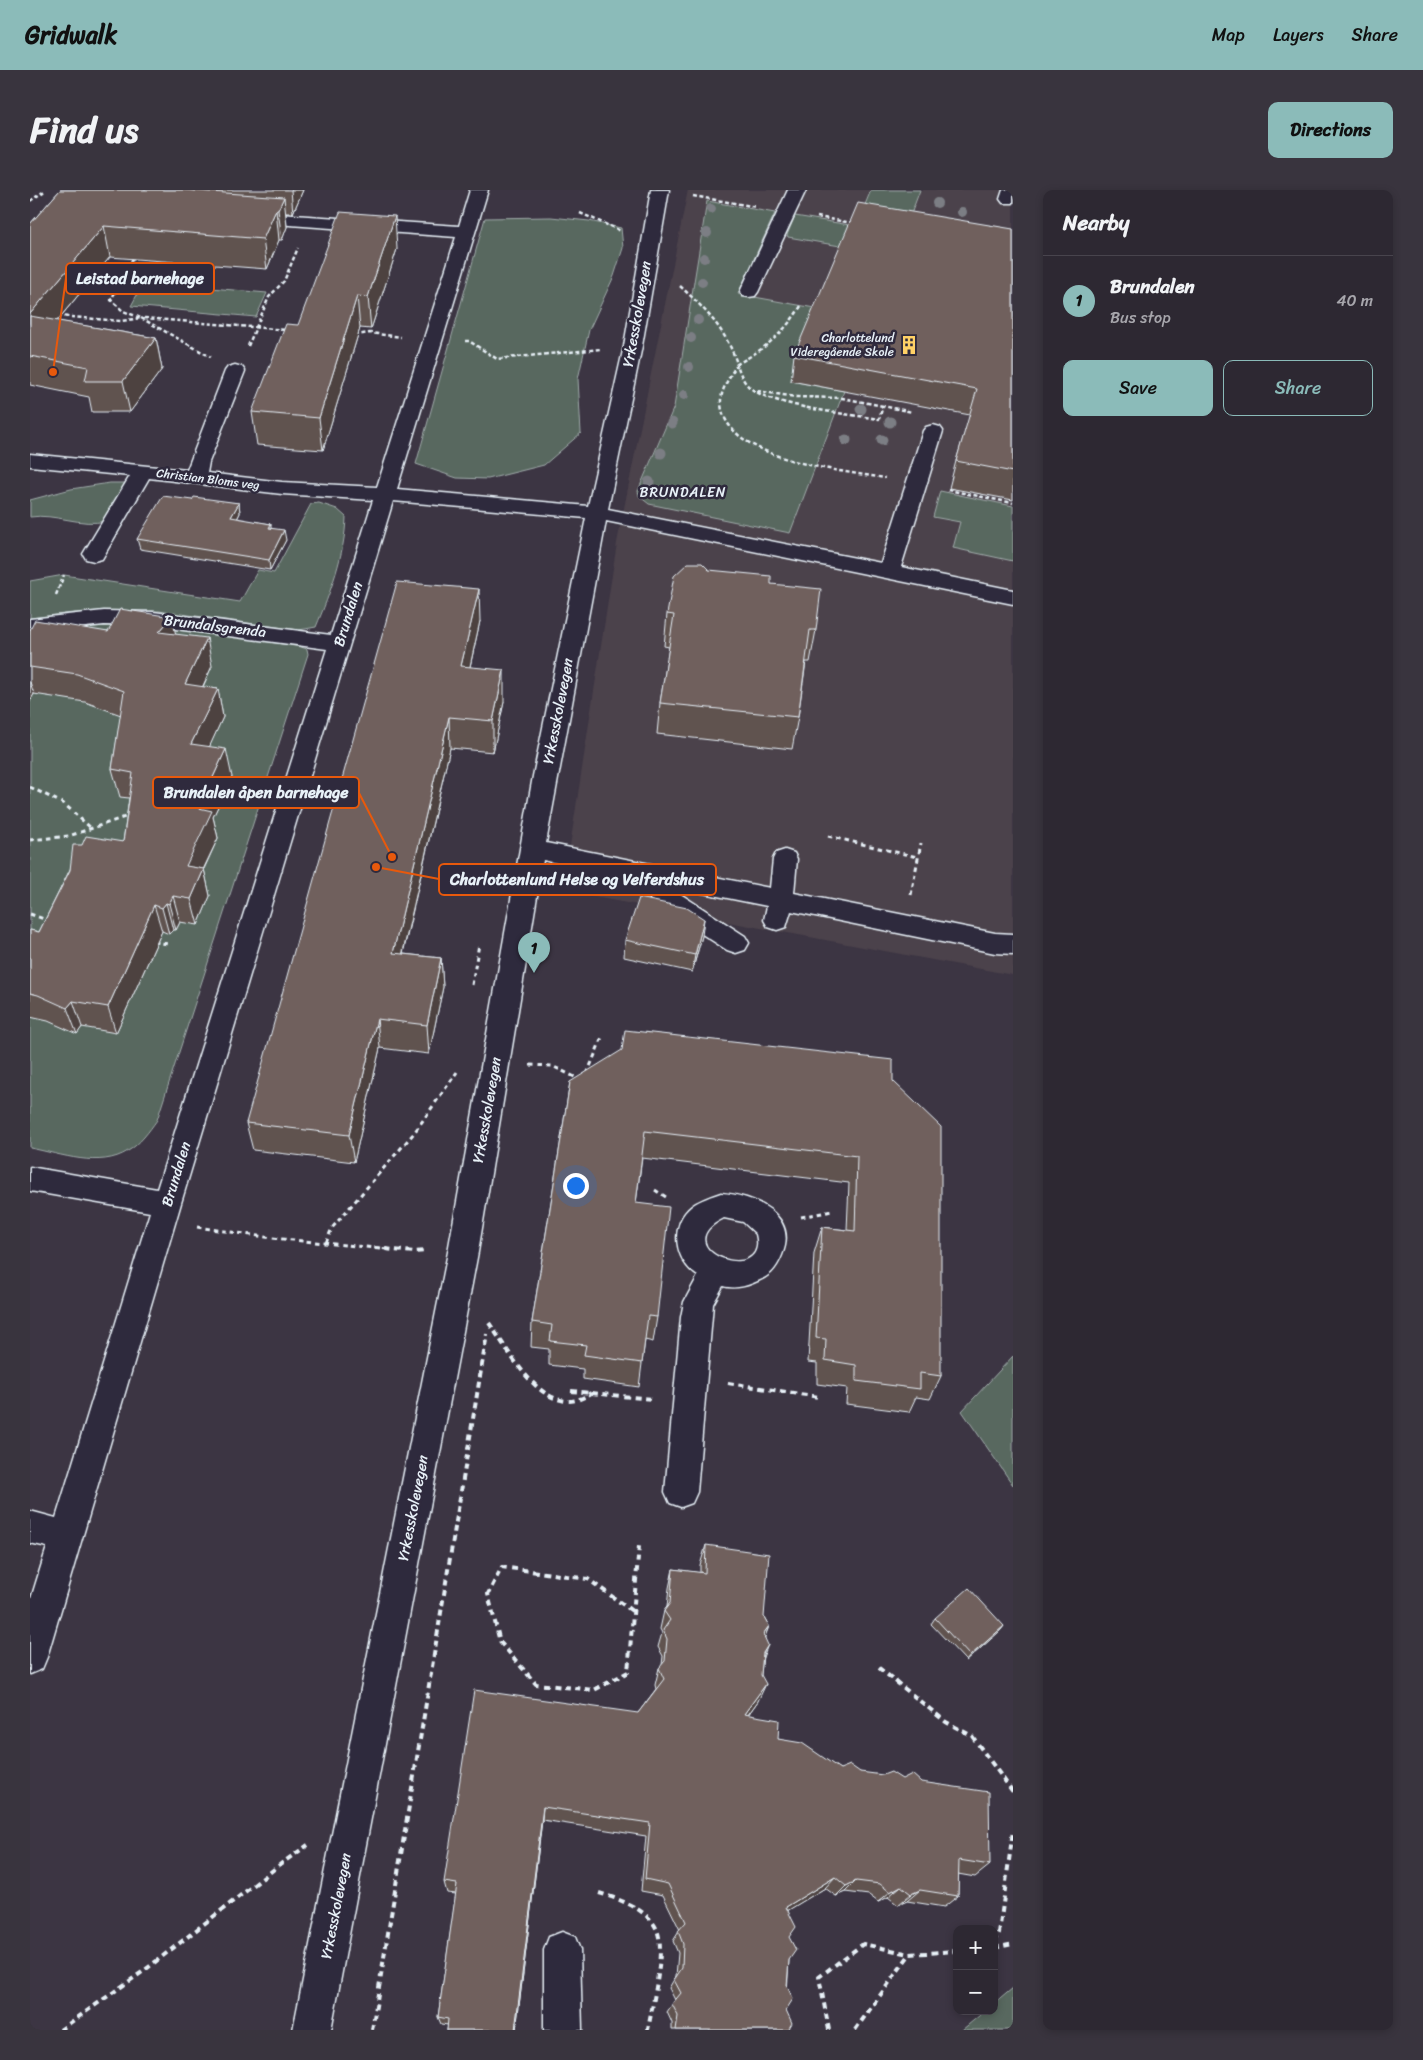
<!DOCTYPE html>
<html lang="en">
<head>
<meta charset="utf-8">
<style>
  :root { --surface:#2d2832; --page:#39343e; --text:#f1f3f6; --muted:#a7a6ac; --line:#48444d; --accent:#8bbbb9 }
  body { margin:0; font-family:Sriracha,sans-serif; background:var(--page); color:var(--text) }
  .controls { position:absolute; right:15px; bottom:15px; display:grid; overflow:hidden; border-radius:10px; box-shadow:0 2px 8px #0003 }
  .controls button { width:45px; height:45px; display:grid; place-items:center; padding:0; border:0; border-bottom:1px solid var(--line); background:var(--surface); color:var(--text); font:25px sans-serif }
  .you { position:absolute; left:545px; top:995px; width:18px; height:18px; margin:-12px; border:4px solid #fff; border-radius:50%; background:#1a73e8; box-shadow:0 0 0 8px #1a73e833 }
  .badge { display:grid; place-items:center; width:32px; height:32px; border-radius:50%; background:var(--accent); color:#111; font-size:16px; font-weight:700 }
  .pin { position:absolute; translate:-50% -41px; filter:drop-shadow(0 1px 2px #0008) }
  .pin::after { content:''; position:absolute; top:26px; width:18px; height:15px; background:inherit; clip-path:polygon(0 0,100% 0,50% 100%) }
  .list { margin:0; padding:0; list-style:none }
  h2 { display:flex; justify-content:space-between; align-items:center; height:65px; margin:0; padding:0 20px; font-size:21px }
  h2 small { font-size:16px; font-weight:400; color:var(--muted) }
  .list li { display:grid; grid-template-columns:32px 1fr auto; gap:15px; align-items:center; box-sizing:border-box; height:90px; padding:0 20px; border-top:1px solid var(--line) }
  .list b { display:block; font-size:19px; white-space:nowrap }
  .list p { margin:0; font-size:16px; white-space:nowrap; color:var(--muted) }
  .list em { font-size:16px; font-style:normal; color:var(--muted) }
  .actions { display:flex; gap:10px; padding:15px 20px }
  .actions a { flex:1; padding:11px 0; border:1px solid var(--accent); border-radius:10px; text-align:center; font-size:18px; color:var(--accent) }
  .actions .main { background:var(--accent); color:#111 }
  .map { position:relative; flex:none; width:983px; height:1840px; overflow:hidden; border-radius:10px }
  header { display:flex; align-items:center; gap:30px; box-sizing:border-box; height:70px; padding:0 25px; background:var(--accent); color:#111 }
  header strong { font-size:24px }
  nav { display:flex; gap:28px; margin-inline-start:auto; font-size:18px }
  .intro { display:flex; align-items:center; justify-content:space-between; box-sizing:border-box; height:120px; padding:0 30px }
  h1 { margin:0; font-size:35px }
  .button { padding:12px 22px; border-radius:10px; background:var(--accent); color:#111; font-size:18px; font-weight:700 }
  main { display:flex; gap:30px; padding:0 30px }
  aside { flex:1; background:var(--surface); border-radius:10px; box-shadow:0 2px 8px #0003 }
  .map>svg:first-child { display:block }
</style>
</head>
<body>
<header>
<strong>Gridwalk</strong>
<nav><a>Map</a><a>Layers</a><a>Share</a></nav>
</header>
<div class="intro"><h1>Find us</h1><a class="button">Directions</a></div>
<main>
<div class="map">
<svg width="983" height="1840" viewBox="0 0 983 1840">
  <rect width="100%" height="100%" fill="#3c3543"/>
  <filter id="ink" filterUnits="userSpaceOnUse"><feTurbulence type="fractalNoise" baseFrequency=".02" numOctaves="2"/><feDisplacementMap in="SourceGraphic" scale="10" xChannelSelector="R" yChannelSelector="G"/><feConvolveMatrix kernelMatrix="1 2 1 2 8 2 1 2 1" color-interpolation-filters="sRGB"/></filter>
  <g filter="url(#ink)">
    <polygon fill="#4c424b" points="658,0 983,0 983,785 533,701 587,353"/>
    <g fill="#58675e" stroke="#a0acab">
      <polygon points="841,0 890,0 875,40 828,32"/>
      <polygon points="677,11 745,23 708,104 790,119 761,191 814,201 760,343 619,314 609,306 608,301 644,217"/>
      <polygon points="765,26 874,44 816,57 758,47 757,45"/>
      <polygon points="521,27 559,31 591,38 593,58 584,86 559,140 548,189 551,243 514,275 458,289 427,288 386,274 455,28"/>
      <polygon points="114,92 237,103 226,127 101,116"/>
      <path d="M80 293H97L76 331C51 337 25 323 0 327V310L41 299Z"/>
      <polygon points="910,301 983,316 983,371 923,358 930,332 903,327"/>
      <path d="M289 313 307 319 316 327C315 364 300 403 286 437L269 440 129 421 43 423 0 428V391L34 385 210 412 228 380 244 383 281 314Z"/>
      <path d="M83 435C146 436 208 447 271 457L277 459 278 464 127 930C119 941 110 954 98 961 70 979 31 964 0 958V443Z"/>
      <polygon points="983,1166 983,1295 932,1221"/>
      <polygon points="983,1798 983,1840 932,1840 955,1821 964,1821 964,1814"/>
    </g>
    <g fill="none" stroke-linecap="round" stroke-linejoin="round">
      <g stroke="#e8f1f8" stroke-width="3">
        <g id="minor">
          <polygon points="440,0 458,0 367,299 558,316 594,156 621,0 639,0 612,156 578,319 851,373 893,241 896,237 903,235 910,237 913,241 871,377 983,400 983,414 576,331 516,653 740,698 743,669 746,663 755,660 764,663 767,669 764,703 965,743 983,744 983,764 965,763 761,721 756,737 747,740 738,737 734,730 737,716 638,696 715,746 719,753 715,760 706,763 697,760 622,712 608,690 513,670 448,1062 301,1840 263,1840 418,1062 503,586 556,328 363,311 151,1013 17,1467 12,1479 0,1484 0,1412 17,1357 0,1353 0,1321 26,1328 120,1022 0,1001 0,977 127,999 297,459 123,436 74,435 0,443 0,429 74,421 123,422 301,445 343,310 252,304 119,288 72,369 64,371 56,369 53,364 100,286 0,276 0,264 157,280 195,181 198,177 205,175 212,177 215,181 179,272 177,283 252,292 347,297 426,47 218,32 212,31 209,27 212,23 218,22 429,36"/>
          <polygon points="758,0 776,0 728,102 725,106 719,107 713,106 710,102"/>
          <polygon points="973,0 983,0 983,13 973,13 970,9"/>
          <path d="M691 1003C723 1005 769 1025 752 1065 746 1080 739 1087 723 1093 713 1097 704 1099 693 1096L683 1114 667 1302 662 1313 651 1317 640 1313 635 1302 651 1127 654 1112 668 1086C644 1071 639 1034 662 1016 670 1010 682 1006 691 1003ZM694 1028 713 1032 726 1044C740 1099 631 1059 694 1028Z"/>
          <polygon points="532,1742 545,1747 550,1760 552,1840 514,1840 514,1760 519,1747"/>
        </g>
      </g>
      <g stroke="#e8f1f8" stroke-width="2.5" stroke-dasharray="4 2.5" stroke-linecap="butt">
        <polyline points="663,6 727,17"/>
        <polyline points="0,11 16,0"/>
        <polyline points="550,23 591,41"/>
        <polyline points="787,27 823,33"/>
        <path d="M650 96C675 119 697 141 707 174 701 185 690 200 691 213 694 270 812 281 855 288"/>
        <path d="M771 116C754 143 735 159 707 174 710 184 714 194 723 200 749 217 817 224 849 229L853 216 882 222"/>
        <polyline points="28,126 91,131 111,128 93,121 81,110 104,66"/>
        <polyline points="111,128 181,167"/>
        <polyline points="114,128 257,140"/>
        <polyline points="325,145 340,143 371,147"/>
        <polyline points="435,151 439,151 467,169 571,159"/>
        <polyline points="218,156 239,107 254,91 268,58"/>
        <polyline points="727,201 766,207 812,208 853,216"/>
        <polyline points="918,300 983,313"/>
        <polyline points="26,405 34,385"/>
      </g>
      <g stroke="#e8f1f8" stroke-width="3" stroke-dasharray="4.5 4" stroke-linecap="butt">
        <polyline points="0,597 34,614 62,639"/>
        <polyline points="798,646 887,667"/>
        <polyline points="0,650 39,646 101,625"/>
        <polyline points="881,705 891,653"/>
        <polyline points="0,724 17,730"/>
        <polyline points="124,752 138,754"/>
        <polyline points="442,795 449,754"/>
        <polyline points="500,875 522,876 549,889"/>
        <polyline points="557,884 573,845"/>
        <polyline points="625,1000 639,1009"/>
        <polyline points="771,1027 802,1021"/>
        <polyline points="167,1037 242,1048 357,1059"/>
        <polyline points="296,1053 302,1038 384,943 427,882"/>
      </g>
      <g stroke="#e8f1f8" stroke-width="4" stroke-dasharray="6 4.5" stroke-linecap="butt">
        <polyline points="345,1058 384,1062 396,1061"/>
        <path d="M459 1133C480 1162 516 1235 561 1203"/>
        <polyline points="698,1193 789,1207"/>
        <polyline points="541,1201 622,1209"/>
        <polyline points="602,1421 558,1389 472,1377 458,1404 470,1452 506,1494 564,1500 598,1482 609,1356"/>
        <polyline points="849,1478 916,1532 942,1546 983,1602"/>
        <path d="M569 1703C589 1709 618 1719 627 1740 636 1762 622 1815 618 1840"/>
        <polyline points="964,1753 969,1743 983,1641"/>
        <polyline points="964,1758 983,1754"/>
        <polyline points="30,1840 115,1780 252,1673 278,1655"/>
        <polyline points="342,1840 457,1144"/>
        <polyline points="799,1840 789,1787 833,1754 880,1764 927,1761"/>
        <polyline points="825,1840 880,1764"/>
      </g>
      <use href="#minor" fill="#2f2a3d" fill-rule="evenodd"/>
    </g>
    <g fill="#7b7e84">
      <circle cx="907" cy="13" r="5"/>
      <circle cx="681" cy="19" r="5"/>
      <circle cx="932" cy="22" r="5"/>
      <circle cx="677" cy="43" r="5"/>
      <circle cx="674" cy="68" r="5"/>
      <circle cx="672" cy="92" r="5"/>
      <circle cx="668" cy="130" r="5"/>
      <circle cx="661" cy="148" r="5"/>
      <circle cx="659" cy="177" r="5"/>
      <circle cx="654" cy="205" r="5"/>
      <circle cx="831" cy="219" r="5.5"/>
      <circle cx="860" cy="232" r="5.5"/>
      <circle cx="642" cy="233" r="5.5"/>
      <circle cx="816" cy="250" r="5.5"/>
      <circle cx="852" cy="250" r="5.5"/>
      <circle cx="631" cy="263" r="5.5"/>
      <circle cx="619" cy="292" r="5.5"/>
    </g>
    <g fill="#605350" stroke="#e8f1f8">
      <polygon points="30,0 273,0 263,23 256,23 257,37 252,50 249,50 237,79 80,67 27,131 126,148 132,179 100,222 62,222 59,207 0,195 0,34"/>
      <polygon points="983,39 983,310 919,298 926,271 940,225 761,191 764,165"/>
      <polygon points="367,59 341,139 330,138 293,260 227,255 222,222"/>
      <polygon points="162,310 209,313 210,323 207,329 241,334 241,338 256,350 240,380 110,359 107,349"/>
      <polygon points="679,380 741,394 786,440 780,472 776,472 768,527 762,559 627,544 630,513 639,457 634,456 637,424"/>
      <polygon points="450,431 440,477 474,512 463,562 420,558 373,764 411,768 413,797 399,864 350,858 324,972 223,960 216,933"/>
      <polygon points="0,440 146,444 182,476 173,497 188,499 193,527 179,557 202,587 183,627 188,648 174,679 180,706 168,735 150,732 146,740 143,740 139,744 132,741 86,843 52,837 47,844 18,831 0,827 0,740 9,742 52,655 93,652 99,608 90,607 82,579 91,525 55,512 4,504 0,511"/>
      <polygon points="672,746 662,782 594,767 595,750"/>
      <polygon points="863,891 911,1186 900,1209 886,1207 879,1222 816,1214 817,1198 787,1194 787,1173 778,1172 784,1063 792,1037 817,1040 819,993 612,968 606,1013 627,1127 623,1152 615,1150 609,1197 553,1189 553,1179 519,1175 519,1159 501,1157 502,1132 540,892"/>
      <polygon points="676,1355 734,1427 739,1436 735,1447 728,1511 718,1525 748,1549 810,1579 830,1582 960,1675 945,1687 928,1684 928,1706 914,1717 877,1711 868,1715 858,1707 848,1712 839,1705 815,1702 806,1706 795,1698 758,1720 759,1770 756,1820 758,1840 642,1840 642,1833 637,1822 645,1810 639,1798 646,1786 648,1763 643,1751 650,1740 633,1705 611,1701 616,1646 512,1630 486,1840 417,1840 418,1835 411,1834 408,1827 426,1704 417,1703 414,1692 608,1523 626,1499 625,1495 629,1478 632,1475 633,1466 628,1457 632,1443 630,1439 634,1421 637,1417 639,1398 643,1379 670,1383 670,1375"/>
      <polygon points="905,1428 974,1436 970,1441 936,1471 901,1434"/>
    </g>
    <g fill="#4e4341" stroke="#e8f1f8">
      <polygon points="261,0 273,0 263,23"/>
      <polygon points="254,7 257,37 252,50 248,20"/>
      <polygon points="246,20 249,50 237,79 233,49"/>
      <polygon points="365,26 367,59 341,139 338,107"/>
      <polygon points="74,36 80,67 6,156 0,133 0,124"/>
      <polygon points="327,106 330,138 293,260 289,228"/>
      <polygon points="126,148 132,179 100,222 93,191"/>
      <polygon points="209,313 210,323 203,337 201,327"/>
      <polygon points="254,340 256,350 240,380 239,370"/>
      <polygon points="449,399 450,431 433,508 431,476"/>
      <polygon points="142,427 148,455 129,442"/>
      <polygon points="177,448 182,476 161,522 155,494"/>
      <polygon points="474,480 474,512 463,562 463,531"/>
      <polygon points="0,492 4,504 0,511"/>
      <polygon points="188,499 193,527 168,582 161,554"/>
      <polygon points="419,527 420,558 366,792 363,763"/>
      <polygon points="196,559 202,587 183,627 188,648 162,703 156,676 169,618"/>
      <polygon points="174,679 180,706 168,735 161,709"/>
      <polygon points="143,706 150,732 146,740 139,714"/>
      <polygon points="136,713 143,740 139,744 132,718"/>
      <polygon points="124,715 132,741 86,843 78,817"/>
      <polygon points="674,729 672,746 662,782 665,765"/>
      <polygon points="411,768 413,797 399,864 397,835"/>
      <polygon points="43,811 52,837 47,844 37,818"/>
      <polygon points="347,829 350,858 324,972 319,945"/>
      <polygon points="739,1436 732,1454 733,1444"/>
      <polygon points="974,1436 970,1441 936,1471 940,1466"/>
      <polygon points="738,1455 731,1472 733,1463"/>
      <polygon points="736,1494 728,1511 707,1540 714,1524"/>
      <polygon points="513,1617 512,1630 486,1840 485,1840"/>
      <polygon points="805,1687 795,1698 747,1727 756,1717"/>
      <polygon points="826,1691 815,1702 806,1706 816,1696"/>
      <polygon points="871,1696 858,1707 848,1712 860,1702"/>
      <polygon points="890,1700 877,1711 868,1715 881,1704"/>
    </g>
    <g fill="#70605d" stroke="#e8f1f8">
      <polygon points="30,0 152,0 254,7 248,20 246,20 233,49 74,36 0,124 0,34"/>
      <polygon points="828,13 983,39 983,282 926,271 947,199 764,165"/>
      <polygon points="310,22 365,26 338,107 327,106 289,228 222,222 256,134 268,135"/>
      <polygon points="0,126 126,148 93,191 55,191 58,177 0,166"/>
      <polygon points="133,306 162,310 164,307 209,313 201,327 241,334 239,338 254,340 239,370 107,349"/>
      <polygon points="658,373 672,373 679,380 741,386 741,394 791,399 786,440 780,440 768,527 630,513 644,425 637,424 644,386"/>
      <polygon points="367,392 449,399 431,476 474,480 463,531 419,527 363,763 411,768 397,835 347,829 319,945 216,933"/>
      <polygon points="90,419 142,427 129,442 177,448 155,494 188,499 161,554 196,559 169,618 182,621 156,676 174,679 161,709 143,706 139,714 136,713 132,718 124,715 78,817 43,811 37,818 8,805 0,803 0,740 9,742 40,680 43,655 52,655 56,646 93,652 103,583 82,579 94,501 47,484 0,477 0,440 5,430 78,442"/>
      <polygon points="609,708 657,718 674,729 665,765 595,750"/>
      <polygon points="595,840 863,870 863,891 911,937 911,1186 890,1183 890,1199 826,1191 826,1175 795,1170 796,1149 786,1148 792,1037 825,1041 827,966 615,941 606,1013 639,1017 627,1127 618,1126 612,1173 554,1165 556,1155 520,1151 522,1135 502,1132 540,892 592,860"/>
      <polygon points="676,1355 739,1364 734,1427 739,1436 733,1444 738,1455 733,1463 731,1485 736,1494 714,1524 749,1530 748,1549 772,1553 810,1579 820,1575 830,1582 853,1585 861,1582 872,1589 882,1584 891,1592 959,1602 960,1675 929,1670 928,1706 890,1700 881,1704 871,1696 860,1702 850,1694 826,1691 816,1696 805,1687 756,1717 766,1737 759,1747 766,1760 759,1770 757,1796 763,1809 756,1820 762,1833 758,1840 646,1840 648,1826 642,1814 651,1803 644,1790 652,1778 653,1754 648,1741 656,1732 638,1694 615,1689 620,1633 513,1617 485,1840 417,1840 418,1829 408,1827 427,1694 414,1692 444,1500 608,1523 634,1489 629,1478 635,1471 637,1449 633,1440 640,1430 634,1421 640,1413 643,1379 675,1383"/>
      <polygon points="939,1398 974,1436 940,1466 905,1428"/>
    </g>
  </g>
  <defs>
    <g id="building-bare" transform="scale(1.5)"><path d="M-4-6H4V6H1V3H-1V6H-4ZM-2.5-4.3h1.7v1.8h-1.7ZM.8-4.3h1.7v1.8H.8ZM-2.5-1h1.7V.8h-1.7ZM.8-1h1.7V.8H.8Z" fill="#ffd166" stroke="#2f2a3d" stroke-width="2.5" paint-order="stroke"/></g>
  </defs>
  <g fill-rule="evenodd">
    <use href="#building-bare" x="879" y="155"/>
  </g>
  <g text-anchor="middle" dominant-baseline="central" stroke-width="5" stroke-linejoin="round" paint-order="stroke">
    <g font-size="12" fill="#e8f1f8" stroke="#2f2a3d" text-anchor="end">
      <text x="864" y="148">Charlottelund<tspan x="864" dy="14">Videregående Skole</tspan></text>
    </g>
    <g font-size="12" fill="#e8f1f8" stroke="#2f2a3d">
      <text transform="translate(178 289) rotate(7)">Christian Bloms veg</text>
    </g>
    <g font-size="14" letter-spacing="1" fill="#e8f1f8" stroke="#2f2a3d">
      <text x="653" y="302">BRUNDALEN</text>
    </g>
    <g font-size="15" fill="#e8f1f8" stroke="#2f2a3d">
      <text transform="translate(607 124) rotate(-80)">Yrkesskolevegen</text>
      <text transform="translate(318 424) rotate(-73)">Brundalen</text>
      <text transform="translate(185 436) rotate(7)">Brundalsgrenda</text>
      <text transform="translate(528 521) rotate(-79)">Yrkesskolevegen</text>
      <text transform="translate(457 920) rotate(-80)">Yrkesskolevegen</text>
      <text transform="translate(146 984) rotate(-73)">Brundalen</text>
      <text transform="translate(383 1318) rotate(-79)">Yrkesskolevegen</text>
      <text transform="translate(306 1716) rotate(-79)">Yrkesskolevegen</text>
    </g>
  </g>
  <path fill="none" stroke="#e8590c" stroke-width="2" d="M23 182L36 88M362 667L329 603M346 677L409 689"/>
  <g fill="#e8590c" stroke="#2f2a3d" stroke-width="2">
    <circle cx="23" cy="182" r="5"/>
    <circle cx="362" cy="667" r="5"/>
    <circle cx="346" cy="677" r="5"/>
  </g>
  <g fill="#2f2a3d" stroke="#e8590c" stroke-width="2">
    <rect x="36" y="73" width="148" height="31" rx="5"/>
    <rect x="123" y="587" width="206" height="31" rx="5"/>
    <rect x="409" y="674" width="277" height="31" rx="5"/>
  </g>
  <g font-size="16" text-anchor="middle" font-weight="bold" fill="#e8f1f8">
    <text x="110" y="94">Leistad barnehage</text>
    <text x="226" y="608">Brundalen åpen barnehage</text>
    <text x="547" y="695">Charlottenlund Helse og Velferdshus</text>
  </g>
</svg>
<div class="controls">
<button>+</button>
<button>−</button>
</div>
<div class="you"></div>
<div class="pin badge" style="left:504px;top:783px">1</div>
</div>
<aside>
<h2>Nearby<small></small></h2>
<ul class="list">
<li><span class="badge">1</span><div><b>Brundalen</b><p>Bus stop</p></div><em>40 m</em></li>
</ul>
<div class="actions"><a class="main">Save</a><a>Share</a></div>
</aside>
</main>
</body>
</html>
